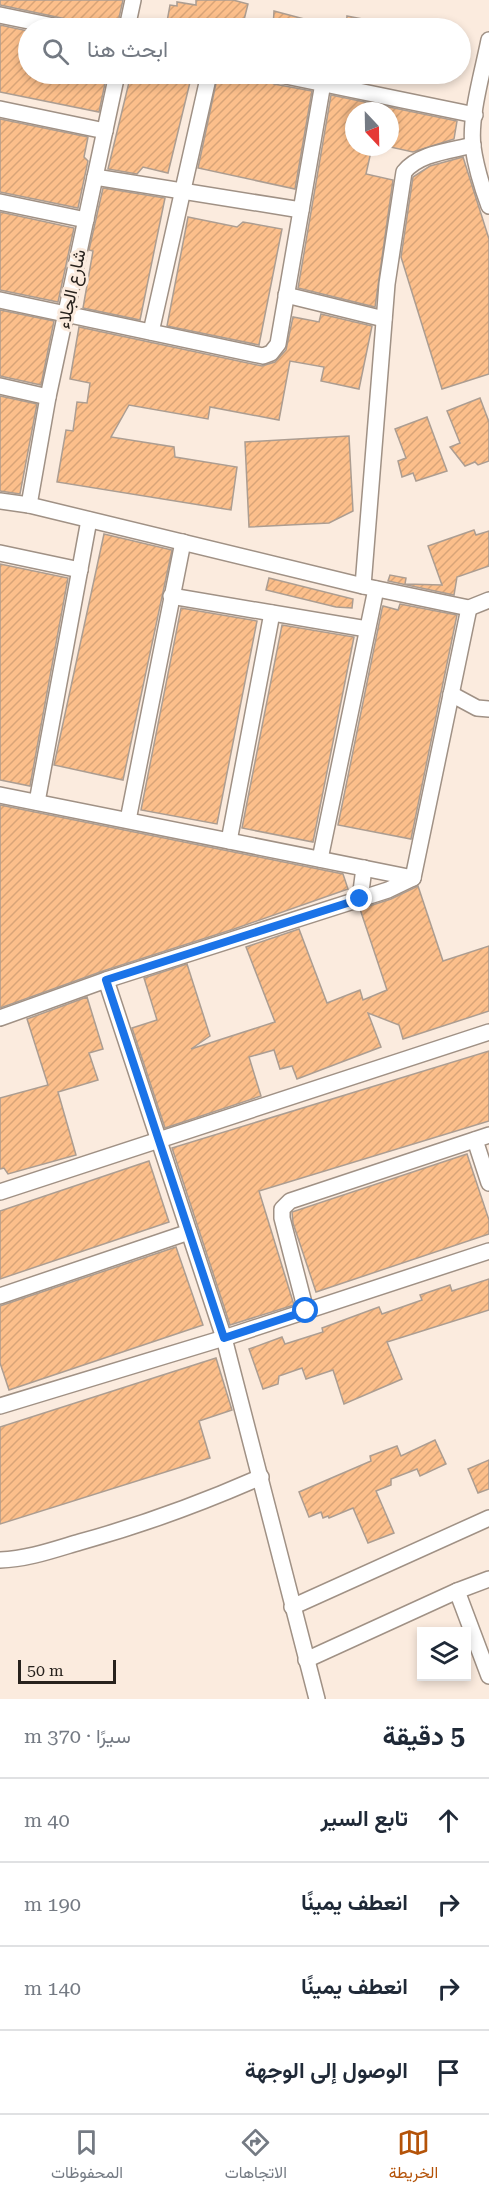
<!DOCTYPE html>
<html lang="ar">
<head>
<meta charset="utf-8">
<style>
  :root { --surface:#fff; --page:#f2f2f3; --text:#1f2937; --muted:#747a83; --line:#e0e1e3; --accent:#b45309 }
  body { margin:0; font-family:"Roboto Serif",Vazirmatn,serif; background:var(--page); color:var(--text); direction:rtl }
  .controls { position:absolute; right:18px; bottom:18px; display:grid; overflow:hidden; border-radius:0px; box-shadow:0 3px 9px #0003 }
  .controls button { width:54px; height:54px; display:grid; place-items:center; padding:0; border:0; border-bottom:2px solid var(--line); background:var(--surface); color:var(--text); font:30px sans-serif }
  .compass { position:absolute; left:345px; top:102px; width:54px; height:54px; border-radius:50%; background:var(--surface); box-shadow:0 3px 9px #0003; rotate:158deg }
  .scale { position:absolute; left:18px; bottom:15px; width:98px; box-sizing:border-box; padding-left:6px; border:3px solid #28221d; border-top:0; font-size:16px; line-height:21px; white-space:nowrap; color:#28221d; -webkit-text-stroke:4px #fbebde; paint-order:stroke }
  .stop { position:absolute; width:18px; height:18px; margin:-14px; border:4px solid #1a73e8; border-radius:50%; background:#fff }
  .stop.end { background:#1a73e8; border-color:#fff; box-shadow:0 2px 6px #0008 }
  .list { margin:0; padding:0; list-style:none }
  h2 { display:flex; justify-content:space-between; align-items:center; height:78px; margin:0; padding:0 24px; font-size:26px }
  h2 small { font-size:20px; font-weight:400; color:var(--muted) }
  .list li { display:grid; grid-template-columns:39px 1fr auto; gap:18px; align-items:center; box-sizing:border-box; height:84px; padding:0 24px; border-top:2px solid var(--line) }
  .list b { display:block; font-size:22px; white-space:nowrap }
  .list em { font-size:20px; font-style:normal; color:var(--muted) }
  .icon { flex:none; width:33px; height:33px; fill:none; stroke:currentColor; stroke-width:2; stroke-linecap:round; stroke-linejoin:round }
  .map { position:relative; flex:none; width:489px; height:1699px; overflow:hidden; direction:ltr }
  .search { position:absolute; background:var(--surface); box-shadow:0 3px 9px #0003; left:18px; right:18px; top:18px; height:66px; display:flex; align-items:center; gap:15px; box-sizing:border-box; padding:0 21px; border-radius:33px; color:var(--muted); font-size:22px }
  .sheet { height:414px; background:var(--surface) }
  nav { display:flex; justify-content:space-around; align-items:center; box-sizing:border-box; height:84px; border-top:2px solid var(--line); background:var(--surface); font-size:16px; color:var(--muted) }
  nav a { display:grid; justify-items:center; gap:3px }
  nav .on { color:var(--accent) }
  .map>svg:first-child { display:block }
</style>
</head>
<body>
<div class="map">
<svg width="489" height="1699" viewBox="0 0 489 1699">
  <defs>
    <pattern id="building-hatch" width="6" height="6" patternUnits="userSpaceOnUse" patternTransform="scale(1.5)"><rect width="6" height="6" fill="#fcbf8b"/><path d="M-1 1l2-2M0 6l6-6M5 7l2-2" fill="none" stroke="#d8a478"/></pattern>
  </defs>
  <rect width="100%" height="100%" fill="#fbebde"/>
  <g fill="url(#building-hatch)" stroke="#ac9d91" stroke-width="1.5">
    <polygon points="0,0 123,0 117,27 76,19 75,28 73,28 70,21 66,19 0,5"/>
    <polygon points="196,0 233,0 248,4 242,28 166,27 170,5 177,6 177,2 196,5"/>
    <polygon points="274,11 327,25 326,28 273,28"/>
    <polygon points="347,16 384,23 384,28 346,28"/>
    <polygon points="0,25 28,31 28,74 107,74 99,112 0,92"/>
    <polygon points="131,74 192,74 168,173 143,167 137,174 108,169"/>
    <polygon points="218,74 255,74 267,76 269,81 274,84 312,91 295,189 198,168"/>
    <polygon points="331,95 457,121 454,139 413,152 390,147 390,111 354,111 354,147 372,147 366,174 393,180 375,307 298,288"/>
    <polygon points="0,119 88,137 84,157 88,161 78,208 0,192"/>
    <polygon points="463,157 489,239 489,374 442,389 401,257 413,177 430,166"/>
    <polygon points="103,188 165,198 140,320 83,308 93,251 89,250"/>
    <polygon points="0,212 74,228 58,302 0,290"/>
    <polygon points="188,217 237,227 243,222 282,229 259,345 167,326"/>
    <polygon points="0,310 54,321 41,385 0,376"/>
    <polygon points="321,314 372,326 359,389 321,381 324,367 290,361 279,420 210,407 208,419 129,405 111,437 174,447 175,457 237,467 231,510 57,482 66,430 73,431 77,402 87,403 90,383 70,379 79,327 262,366 275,362 286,350 293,317 319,322"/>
    <polygon points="0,396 37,404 20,494 0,491"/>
    <polygon points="480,398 489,422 489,461 478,465 475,462 465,466 450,447 460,443 447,411"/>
    <polygon points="427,417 447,471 416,481 413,473 402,477 398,461 406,458 395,429"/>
    <polygon points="349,436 353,511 329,523 249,527 245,442"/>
    <polygon points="474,530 476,535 489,531 489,566 457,577 454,595 388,581 390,575 406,578 405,584 442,585 428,546"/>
    <polygon points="104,534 172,550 123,780 54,765"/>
    <polygon points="0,564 68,578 30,786 0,780"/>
    <polygon points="269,578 353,599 352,608 336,607 266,590"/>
    <polygon points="400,604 457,615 411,839 338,825 382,609 383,606 398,610"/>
    <polygon points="181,608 257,621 217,824 141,810"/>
    <polygon points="282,625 354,637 313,842 242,828"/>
    <polygon points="0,805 343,874 348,889 234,929 103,971 0,1008"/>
    <polygon points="418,886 443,961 489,946 489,1011 403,1039 399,1025 368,1013 381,1047 297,1079 292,1066 280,1069 274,1050 249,1057 261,1096 165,1128 132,1028 157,1020 144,978 187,964 210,1036 191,1049 275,1022 246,947 299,929 327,1003 360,990 363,1000 387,990 360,909 391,899"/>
    <polygon points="87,997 103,1049 89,1053 98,1080 58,1092 76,1155 8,1174 4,1168 0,1169 0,1098 48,1085 27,1019"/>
    <polygon points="489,1051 489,1121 259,1191 294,1305 230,1325 172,1148"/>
    <polygon points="467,1154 489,1220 489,1234 316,1292 293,1223 292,1212"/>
    <polygon points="149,1161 169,1222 0,1279 0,1211"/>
    <polygon points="176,1247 203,1325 9,1390 0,1363 0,1306"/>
    <polygon points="489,1279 489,1310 387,1342 402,1379 344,1404 333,1370 306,1379 302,1368 279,1376 278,1384 263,1389 249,1349 282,1337 285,1344 323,1332 322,1328 379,1307 382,1314 422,1300 420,1295 450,1285 452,1291"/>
    <polygon points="216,1358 232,1410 199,1421 210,1458 0,1524 0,1427"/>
    <polygon points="435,1440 446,1464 420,1476 417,1469 391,1479 391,1485 376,1491 394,1533 368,1543 353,1508 329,1518 328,1516 323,1518 321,1512 309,1517 299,1492 371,1461 370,1456 397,1446 401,1456"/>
    <polygon points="489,1460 489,1489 478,1493 468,1469"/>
  </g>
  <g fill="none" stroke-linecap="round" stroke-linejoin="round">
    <g stroke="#a09185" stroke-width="18">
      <g id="minor">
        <polyline points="0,15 63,28"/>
        <polyline points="127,28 133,0"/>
        <path d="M489 40C483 71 469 117 473 147 476 168 482 187 489 206"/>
        <polyline points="276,74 475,115"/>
        <polyline points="0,109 105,131"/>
        <polyline points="95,177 301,210"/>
        <polyline points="0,202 86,220"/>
        <polyline points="286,295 384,319"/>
        <polyline points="0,300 263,356 271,353 278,344 323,83"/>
        <polyline points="151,332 209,74"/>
        <polyline points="0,386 48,397"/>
        <polyline points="0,501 29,505 363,586 469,608 489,600"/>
        <polyline points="29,505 48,397 117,74"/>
        <polyline points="0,553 80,570"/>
        <path d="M363 586 387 284 404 172C419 153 450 151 473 145"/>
        <polyline points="171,596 367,629"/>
        <polyline points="451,694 477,708 489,709"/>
        <polyline points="0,795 413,878"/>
        <polyline points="37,802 89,520"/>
        <polyline points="128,820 183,542"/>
        <polyline points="229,841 272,613"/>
        <polyline points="320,859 376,589"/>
        <polyline points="360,899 364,868"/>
        <polyline points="106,980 224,1338 317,1699"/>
        <polyline points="0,1018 106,980 388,890 413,878 469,608"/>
        <polyline points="475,1140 489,1183"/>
        <polyline points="0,1192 489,1032"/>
        <polyline points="0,1296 189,1232"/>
        <polyline points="306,1311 282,1218 282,1209 290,1201 489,1135"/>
        <polyline points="0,1406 224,1338 489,1251"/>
        <path d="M0 1560C28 1559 53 1550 80 1542 142 1525 202 1503 261 1477"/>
        <polyline points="457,1591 489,1676"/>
        <polyline points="292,1607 489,1518"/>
        <polyline points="306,1660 457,1591 489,1579"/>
      </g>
    </g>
    <use href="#minor" stroke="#fff" stroke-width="15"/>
  </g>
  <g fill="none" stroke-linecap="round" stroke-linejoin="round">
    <polyline stroke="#1a73e8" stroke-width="8" points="306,1311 224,1338 106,980 360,899"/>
  </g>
  <g text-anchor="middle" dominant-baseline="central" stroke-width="6" stroke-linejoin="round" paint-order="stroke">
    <g font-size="18" fill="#28221d" stroke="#fbebde">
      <text transform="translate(71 289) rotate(-78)">شارع الجلاء</text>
    </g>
  </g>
</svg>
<div class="controls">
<button><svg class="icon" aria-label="layers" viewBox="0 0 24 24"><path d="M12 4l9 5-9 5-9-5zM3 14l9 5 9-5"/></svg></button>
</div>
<svg class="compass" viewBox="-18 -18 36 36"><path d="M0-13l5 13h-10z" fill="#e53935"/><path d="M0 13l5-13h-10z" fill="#747a83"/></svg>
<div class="scale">50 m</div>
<div class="stop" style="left:306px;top:1311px"></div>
<div class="stop end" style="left:360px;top:899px"></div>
<div class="search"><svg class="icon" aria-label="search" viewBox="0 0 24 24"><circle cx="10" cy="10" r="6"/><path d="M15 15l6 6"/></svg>ابحث هنا</div>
</div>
<section class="sheet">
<h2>5 دقيقة<small>سيرًا · 370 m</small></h2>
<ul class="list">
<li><svg class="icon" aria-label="ahead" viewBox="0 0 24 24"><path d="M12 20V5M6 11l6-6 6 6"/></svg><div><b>تابع السير</b></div><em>40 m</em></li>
<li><svg class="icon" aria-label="right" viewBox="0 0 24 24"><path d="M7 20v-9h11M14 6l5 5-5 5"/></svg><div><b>انعطف يمينًا</b></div><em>190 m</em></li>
<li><svg class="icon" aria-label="right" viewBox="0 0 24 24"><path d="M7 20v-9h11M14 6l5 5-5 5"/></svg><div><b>انعطف يمينًا</b></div><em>140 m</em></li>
<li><svg class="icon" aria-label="arrive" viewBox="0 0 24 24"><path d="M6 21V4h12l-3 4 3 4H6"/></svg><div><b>الوصول إلى الوجهة</b></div></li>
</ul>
</section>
<nav>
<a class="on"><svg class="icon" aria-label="map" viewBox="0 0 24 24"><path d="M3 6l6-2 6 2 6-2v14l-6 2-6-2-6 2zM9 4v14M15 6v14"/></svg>الخريطة</a>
<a><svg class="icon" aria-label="directions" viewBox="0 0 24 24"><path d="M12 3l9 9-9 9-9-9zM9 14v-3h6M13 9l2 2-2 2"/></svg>الاتجاهات</a>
<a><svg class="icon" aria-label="saved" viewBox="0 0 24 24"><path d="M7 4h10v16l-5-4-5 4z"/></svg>المحفوظات</a>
</nav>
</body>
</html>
